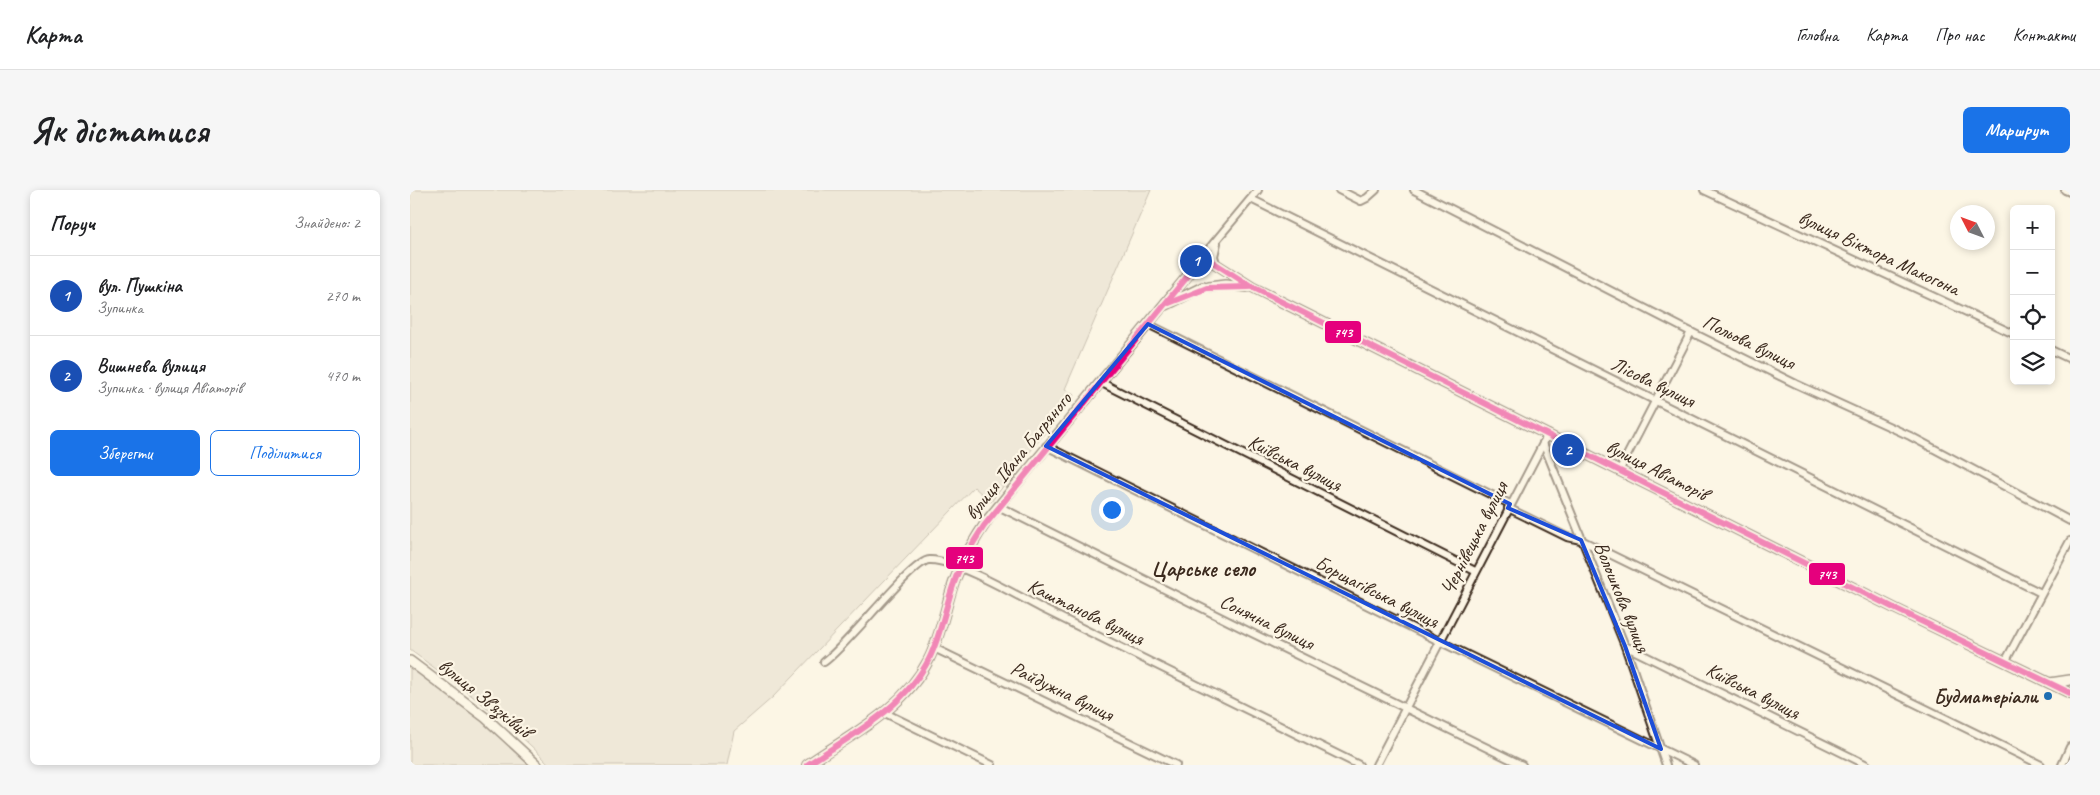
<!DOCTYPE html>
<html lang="uk">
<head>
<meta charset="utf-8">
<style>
  :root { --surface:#fff; --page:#f6f6f6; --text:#202124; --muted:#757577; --line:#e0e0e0; --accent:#1a73e8 }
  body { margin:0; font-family:Caveat,sans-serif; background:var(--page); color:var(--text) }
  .controls { position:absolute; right:15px; top:15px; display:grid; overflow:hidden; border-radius:8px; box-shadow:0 2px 8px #0003 }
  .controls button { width:45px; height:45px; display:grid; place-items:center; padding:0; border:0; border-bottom:1px solid var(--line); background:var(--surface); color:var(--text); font:25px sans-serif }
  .compass { position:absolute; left:1540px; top:15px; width:45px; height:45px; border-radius:50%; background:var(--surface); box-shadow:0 2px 8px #0003; rotate:312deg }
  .you { position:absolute; left:701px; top:319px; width:18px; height:18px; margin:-12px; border:4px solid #fff; border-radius:50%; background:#1a73e8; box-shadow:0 0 0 8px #1a73e833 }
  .badge { display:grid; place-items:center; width:32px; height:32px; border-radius:50%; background:var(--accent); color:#fff; font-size:16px; font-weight:700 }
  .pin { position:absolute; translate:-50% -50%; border:2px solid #fff; box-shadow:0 1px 5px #0006 }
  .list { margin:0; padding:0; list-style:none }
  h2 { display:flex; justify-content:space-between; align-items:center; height:65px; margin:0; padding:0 20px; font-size:21px }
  h2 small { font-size:16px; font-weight:400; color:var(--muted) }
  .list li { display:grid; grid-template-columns:32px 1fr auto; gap:15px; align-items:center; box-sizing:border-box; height:80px; padding:0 20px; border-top:1px solid var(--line) }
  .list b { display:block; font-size:19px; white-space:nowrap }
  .list p { margin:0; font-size:16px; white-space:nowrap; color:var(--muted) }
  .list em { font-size:16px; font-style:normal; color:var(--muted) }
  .actions { display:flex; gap:10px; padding:15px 20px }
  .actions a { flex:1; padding:11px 0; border:1px solid var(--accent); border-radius:8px; text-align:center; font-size:18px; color:var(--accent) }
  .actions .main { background:var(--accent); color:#fff }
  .icon { flex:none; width:28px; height:28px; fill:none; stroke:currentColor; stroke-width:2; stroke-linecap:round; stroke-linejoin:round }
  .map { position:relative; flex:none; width:1660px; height:575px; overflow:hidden; border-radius:8px }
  header { display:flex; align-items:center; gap:30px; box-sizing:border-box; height:70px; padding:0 25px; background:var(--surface); border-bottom:1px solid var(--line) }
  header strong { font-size:24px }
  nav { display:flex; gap:28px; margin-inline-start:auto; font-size:18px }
  .intro { display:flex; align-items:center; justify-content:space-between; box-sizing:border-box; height:120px; padding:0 30px }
  h1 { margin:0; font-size:35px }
  .button { padding:12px 22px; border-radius:8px; background:var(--accent); color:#fff; font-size:18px; font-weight:700 }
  main { display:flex; gap:30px; padding:0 30px }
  aside { flex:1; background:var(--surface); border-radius:8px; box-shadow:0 2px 8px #0003 }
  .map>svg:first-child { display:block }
</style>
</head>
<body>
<header>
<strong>Карта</strong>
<nav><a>Головна</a><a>Карта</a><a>Про нас</a><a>Контакти</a></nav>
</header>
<div class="intro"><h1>Як дістатися</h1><a class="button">Маршрут</a></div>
<main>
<aside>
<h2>Поруч<small>Знайдено: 2</small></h2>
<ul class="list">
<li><span class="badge" style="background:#1a4fb4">1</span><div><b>вул. Пушкіна</b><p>Зупинка</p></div><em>270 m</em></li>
<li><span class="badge" style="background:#1a4fb4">2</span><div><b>Вишнева вулиця</b><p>Зупинка · вулиця Авіаторів</p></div><em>470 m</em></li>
</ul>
<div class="actions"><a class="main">Зберегти</a><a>Поділитися</a></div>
</aside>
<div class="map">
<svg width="1660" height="575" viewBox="0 0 1660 575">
  <rect width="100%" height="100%" fill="#fcf5e5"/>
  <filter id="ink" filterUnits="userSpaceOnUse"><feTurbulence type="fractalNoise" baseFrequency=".02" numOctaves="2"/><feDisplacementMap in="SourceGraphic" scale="10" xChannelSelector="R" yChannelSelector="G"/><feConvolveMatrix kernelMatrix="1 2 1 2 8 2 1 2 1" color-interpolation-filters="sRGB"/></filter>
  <g filter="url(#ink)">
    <g fill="#e0d8c8" stroke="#8e8173">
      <path d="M0 0H741L655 199 664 205 581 312 564 297 363 507 324 541 317 575H140C98 530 49 496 0 460Z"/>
      <polygon points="0,473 30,492 127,575 0,575"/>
    </g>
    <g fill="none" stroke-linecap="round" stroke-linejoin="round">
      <g stroke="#3b2a1e" stroke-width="10">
        <g id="minor">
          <polyline points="929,0 951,11 957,8 966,0"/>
          <polyline points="1004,0 1281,142 1386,194 1500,246 1660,331"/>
          <polyline points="1294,0 1604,144"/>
          <polyline points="1655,0 1660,2"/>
          <polyline points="841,9 1631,403"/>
          <polyline points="788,72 848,0"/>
          <polyline points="806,73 804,66 807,53"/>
          <polyline points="738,134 1100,314"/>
          <polyline points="1641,160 1660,169"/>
          <polyline points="690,192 1065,381"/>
          <polyline points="1133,253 1215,456 1256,575"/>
          <polyline points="636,256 1029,451 1284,575"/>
          <polyline points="1209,281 1281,142"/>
          <polyline points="588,316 842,443 1112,575"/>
          <polyline points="1098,318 1157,347 1171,350 1631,575"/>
          <polyline points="1215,456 1457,575"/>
          <polyline points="524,458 766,575"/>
          <path d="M414 472C437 456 502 371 519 370 542 368 610 407 633 419 738 471 844 523 949 575"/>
          <polyline points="1595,472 1660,351"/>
          <polyline points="475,523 582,575"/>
          <polyline points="966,575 1138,244"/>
          <polyline points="1652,575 1660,557"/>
        </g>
      </g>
      <g stroke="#3b2a1e" stroke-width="12">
        <g id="secondary">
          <polyline points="786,75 790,71 801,71 842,97 1486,419 1660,503"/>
          <polyline points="799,97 815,95 837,97"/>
          <polyline points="756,115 793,97"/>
          <polyline points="0,471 76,528 127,575"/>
          <polyline points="1640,493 1660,490"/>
          <path d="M397 575C440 545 493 520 518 471 531 446 535 418 544 392 553 369 565 348 579 328L784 78"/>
        </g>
      </g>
      <use href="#minor" stroke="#fcf5e5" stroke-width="6"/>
      <use href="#secondary" stroke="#fcf5e5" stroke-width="9"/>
      <g stroke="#fcf5e5" stroke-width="10">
        <g id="bus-1">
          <polyline points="759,113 797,98 839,97"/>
          <path d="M397 575C441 545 494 519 519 469 531 445 535 418 544 393 551 372 562 354 574 336L790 71H801L842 97 1486 419 1660 503"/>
        </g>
      </g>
      <use href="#bus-1" stroke="#e5007d" stroke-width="6"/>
    </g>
  </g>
  <path d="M0 0H1660V575H0ZM738 134 1100 314 1098 318 1171 350 1215 456 1251 559 636 256Z" fill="#fcf5e5" fill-opacity=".55" fill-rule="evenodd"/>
  <path fill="none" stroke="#1d4ed8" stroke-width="4" stroke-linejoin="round" d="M738 134 1100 314 1098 318 1171 350 1215 456 1251 559 636 256Z"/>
  <circle fill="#1f6fb2" stroke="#fcf5e5" stroke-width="2" cx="1638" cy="506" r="5"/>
  <g text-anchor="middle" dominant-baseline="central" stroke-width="4.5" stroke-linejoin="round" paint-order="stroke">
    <g font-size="20" fill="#3b2a1e" stroke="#fcf5e5">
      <text transform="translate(1469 63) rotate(25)">вулиця Віктора Макогона</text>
      <text transform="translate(1339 152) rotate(26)">Польова вулиця</text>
      <text transform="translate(1243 192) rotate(26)">Лісова вулиця</text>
      <text transform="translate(608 266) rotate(-51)">вулиця Івана Багряного</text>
      <text transform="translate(885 273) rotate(27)">Київська вулиця</text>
      <text transform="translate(1247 280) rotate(27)">вулиця Авіаторів</text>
      <text transform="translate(1064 348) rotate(-63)">Чернівецька вулиця</text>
      <text transform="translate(967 402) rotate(27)">Борщагівська вулиця</text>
      <text transform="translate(1212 407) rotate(68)">Волошкова вулиця</text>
      <text transform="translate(676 422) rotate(26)">Каштанова вулиця</text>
      <text transform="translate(857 432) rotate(26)">Сонячна вулиця</text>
      <text transform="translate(652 501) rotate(26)">Райдужна вулиця</text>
      <text transform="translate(1343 501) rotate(27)">Київська вулиця</text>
      <text transform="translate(75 508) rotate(39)">вулиця Зв'язківців</text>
    </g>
    <g font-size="20" font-weight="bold" fill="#3b2a1e" stroke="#fcf5e5" text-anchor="end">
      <text x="1628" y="506">Будматеріали</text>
    </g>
    <g font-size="22" font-weight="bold" fill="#3b2a1e" stroke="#fcf5e5">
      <text x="793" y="379">Царське село</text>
    </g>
  </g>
  <g stroke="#fcf5e5" stroke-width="2">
    <rect x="914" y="130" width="38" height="24" rx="5" fill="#e5007d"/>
    <rect x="535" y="356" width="39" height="24" rx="5" fill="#e5007d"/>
    <rect x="1398" y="372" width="38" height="24" rx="5" fill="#e5007d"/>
  </g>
  <g font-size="14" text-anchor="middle" font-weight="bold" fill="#fff">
    <text x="933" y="147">743</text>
    <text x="554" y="373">743</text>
    <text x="1417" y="389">743</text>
  </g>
</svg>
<div class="controls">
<button>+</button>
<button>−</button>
<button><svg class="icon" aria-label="locate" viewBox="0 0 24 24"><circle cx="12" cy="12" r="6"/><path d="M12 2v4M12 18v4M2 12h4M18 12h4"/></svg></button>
<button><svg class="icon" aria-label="layers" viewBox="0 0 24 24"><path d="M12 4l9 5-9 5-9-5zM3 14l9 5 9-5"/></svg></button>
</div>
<svg class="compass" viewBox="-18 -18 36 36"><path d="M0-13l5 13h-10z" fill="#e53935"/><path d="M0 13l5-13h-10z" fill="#757577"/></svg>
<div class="you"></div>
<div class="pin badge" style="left:786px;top:71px;background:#1a4fb4">1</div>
<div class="pin badge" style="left:1158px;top:260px;background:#1a4fb4">2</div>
</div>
</main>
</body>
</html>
